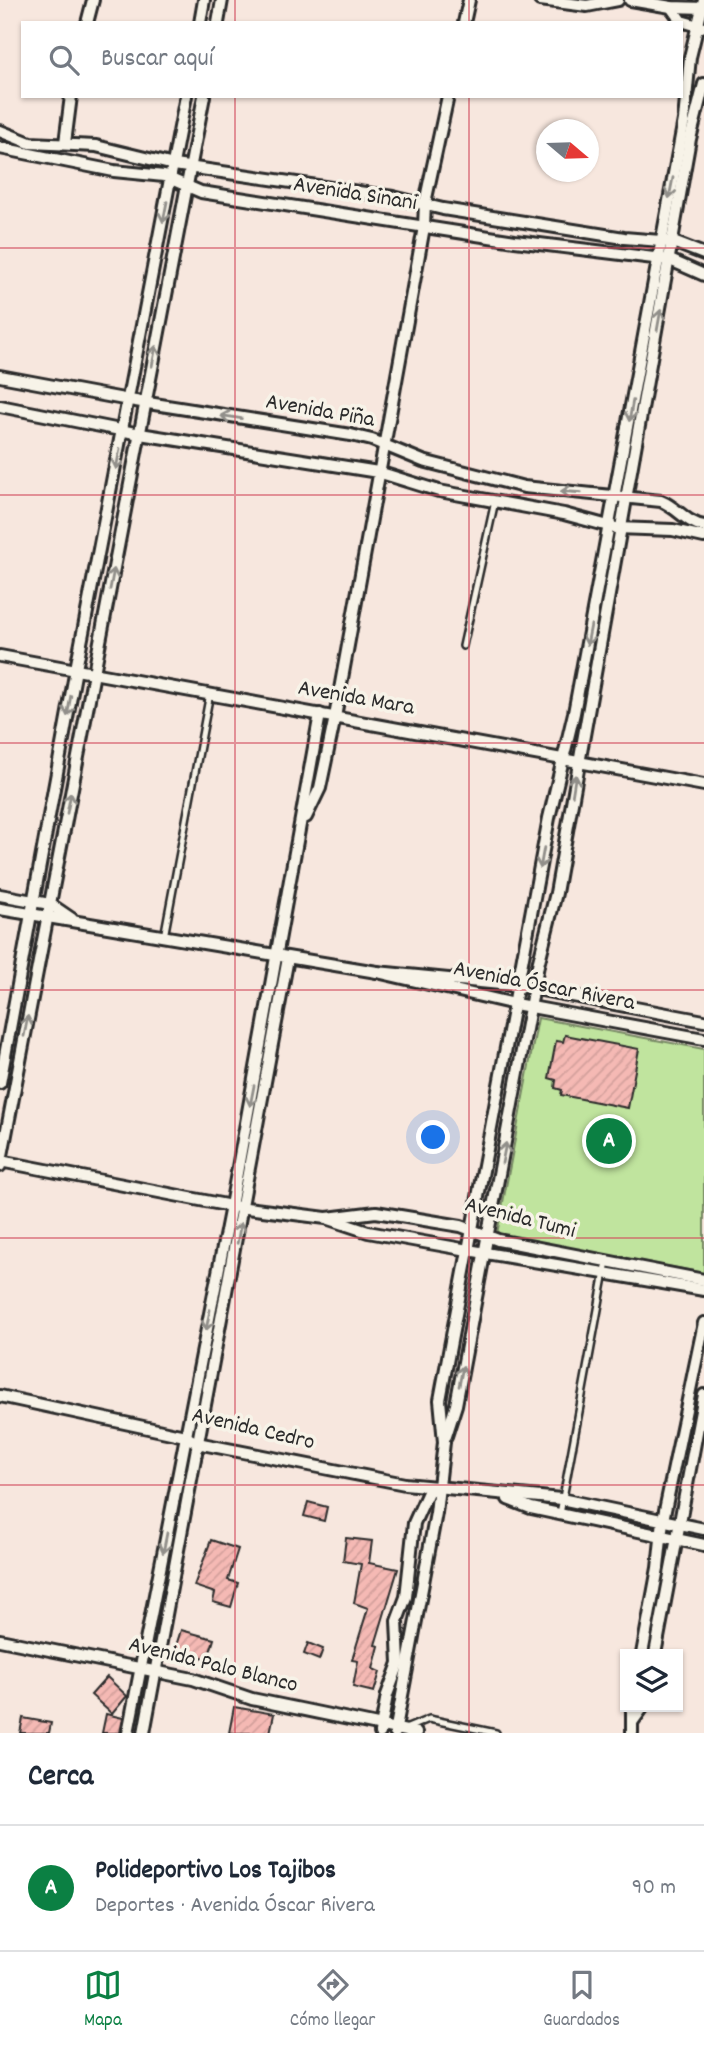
<!DOCTYPE html>
<html lang="es">
<head>
<meta charset="utf-8">
<style>
  :root { --surface:#fff; --page:#f6f6f7; --text:#1f2937; --muted:#747a83; --line:#e0e1e3; --accent:#0b8043 }
  body { margin:0; font-family:Dekko,sans-serif; background:var(--page); color:var(--text) }
  .controls { position:absolute; right:21px; bottom:21px; display:grid; overflow:hidden; border-radius:0px; box-shadow:0 2px 5px #0004 }
  .controls button { width:63px; height:63px; display:grid; place-items:center; padding:0; border:0; border-bottom:2px solid var(--line); background:var(--surface); color:var(--text); font:35px sans-serif }
  .compass { position:absolute; left:536px; top:119px; width:63px; height:63px; border-radius:50%; background:var(--surface); box-shadow:0 2px 5px #0004; rotate:109deg }
  .you { position:absolute; left:434px; top:1138px; width:24px; height:24px; margin:-18px; border:5px solid #fff; border-radius:50%; background:#1a73e8; box-shadow:0 0 0 10px #1a73e833 }
  .badge { display:grid; place-items:center; width:46px; height:46px; border-radius:50%; background:var(--accent); color:#fff; font-size:23px; font-weight:700 }
  .pin { position:absolute; translate:-50% -50%; border:4px solid #fff; box-shadow:0 2px 7px #0006 }
  .list { margin:0; padding:0; list-style:none }
  h2 { display:flex; justify-content:space-between; align-items:center; height:91px; margin:0; padding:0 28px; font-size:30px }
  h2 small { font-size:23px; font-weight:400; color:var(--muted) }
  .list li { display:grid; grid-template-columns:46px 1fr auto; gap:21px; align-items:center; box-sizing:border-box; height:126px; padding:0 28px; border-top:2px solid var(--line) }
  .list b { display:block; font-size:26px; white-space:nowrap }
  .list p { margin:0; font-size:23px; white-space:nowrap; color:var(--muted) }
  .list em { font-size:23px; font-style:normal; color:var(--muted) }
  .icon { flex:none; width:38px; height:38px; fill:none; stroke:currentColor; stroke-width:2; stroke-linecap:round; stroke-linejoin:round }
  .map { position:relative; flex:none; width:704px; height:1733px; overflow:hidden }
  .search { position:absolute; background:var(--surface); box-shadow:0 2px 5px #0004; left:21px; right:21px; top:21px; height:77px; display:flex; align-items:center; gap:18px; box-sizing:border-box; padding:0 24px; border-radius:0px; color:var(--muted); font-size:26px }
  .sheet { height:217px; background:var(--surface) }
  nav { display:flex; justify-content:space-around; align-items:center; box-sizing:border-box; height:98px; border-top:2px solid var(--line); background:var(--surface); font-size:19px; color:var(--muted) }
  nav a { display:grid; justify-items:center; gap:4px }
  nav .on { color:var(--accent) }
  .map>svg:first-child { display:block }
</style>
</head>
<body>
<div class="map">
<svg width="704" height="1733" viewBox="0 0 704 1733">
  <defs>
    <pattern id="building-hatch" width="6" height="6" patternUnits="userSpaceOnUse" patternTransform="scale(1.75)"><rect width="6" height="6" fill="#f5b9b4"/><path d="M-1 1l2-2M0 6l6-6M5 7l2-2" fill="none" stroke="#d29f9b"/></pattern>
  </defs>
  <rect width="100%" height="100%" fill="#f7e7de"/>
  <filter id="ink" filterUnits="userSpaceOnUse"><feTurbulence type="fractalNoise" baseFrequency=".0143" numOctaves="2"/><feDisplacementMap in="SourceGraphic" scale="14" xChannelSelector="R" yChannelSelector="G"/><feConvolveMatrix kernelMatrix="1 2 1 2 8 2 1 2 1" color-interpolation-filters="sRGB"/></filter>
  <g filter="url(#ink)">
    <polygon fill="#c0e49e" stroke="#768864" stroke-width="2" points="538,1018 704,1049 704,1273 497,1234"/>
    <g fill="url(#building-hatch)" stroke="#2b2b2b" stroke-width="2">
      <polygon points="565,1035 639,1049 628,1108 561,1095 562,1090 555,1088 556,1080 549,1078 556,1041 563,1042"/>
      <polygon points="308,1502 327,1507 324,1521 304,1516"/>
      <polygon points="346,1538 372,1541 369,1563 398,1569 375,1645 379,1646 373,1669 380,1672 374,1692 353,1687 358,1661 352,1660 368,1608 354,1603 361,1564 343,1561"/>
      <polygon points="211,1540 238,1549 228,1580 238,1583 231,1607 213,1602 215,1593 194,1586"/>
      <polygon points="181,1630 214,1639 208,1659 175,1649"/>
      <polygon points="308,1643 323,1649 319,1660 304,1654"/>
      <polygon points="107,1677 127,1696 112,1714 91,1695"/>
      <polygon points="234,1707 274,1714 270,1733 229,1733"/>
      <polygon points="106,1714 123,1718 120,1733 102,1733"/>
      <polygon points="23,1718 51,1723 49,1733 20,1733"/>
    </g>
    <g fill="none" stroke-linecap="round" stroke-linejoin="round">
      <g stroke="#2b2b2b" stroke-width="10">
        <g id="service">
          <polyline points="463,646 495,501"/>
          <polyline points="164,937 210,693"/>
          <polyline points="560,1514 607,1261"/>
          <polyline points="405,1729 429,1719 496,1733"/>
        </g>
      </g>
      <g stroke="#2b2b2b" stroke-width="16">
        <g id="minor">
          <polyline points="540,0 587,6 618,0"/>
          <polyline points="630,0 671,7 704,8"/>
          <polyline points="671,7 681,21 702,27"/>
          <polyline points="87,23 93,0"/>
          <polyline points="200,23 204,0"/>
          <polyline points="218,23 222,0"/>
          <polyline points="464,23 469,0"/>
          <polyline points="0,131 30,143 96,146 174,165 393,197 443,209 624,238 673,242 704,254"/>
          <polyline points="65,143 71,96"/>
          <polyline points="0,148 114,171 164,176 201,192 515,241 670,260 704,275"/>
          <path d="M0 376 129 400 351 435 372 440 423 461 524 487 661 501C678 508 686 523 704 526"/>
          <polyline points="0,406 140,434 378,472 439,491 564,514 616,528 673,530 704,537"/>
          <polyline points="0,656 704,785"/>
          <polyline points="306,817 320,788 335,717 424,227 425,203 448,96"/>
          <polyline points="0,895 50,904 72,919"/>
          <polyline points="0,909 377,972"/>
          <polyline points="704,1021 520,986 377,972 515,1004 704,1039"/>
          <polyline points="0,1083 76,669 186,96"/>
          <polyline points="0,1161 231,1206 326,1218 368,1232 468,1250 704,1290"/>
          <polyline points="0,1166 204,96"/>
          <polyline points="327,1218 376,1212 461,1226 498,1240 704,1280"/>
          <polyline points="0,1396 185,1436 197,1443 405,1484 561,1499 704,1529"/>
          <polyline points="446,1436 456,1405 538,965 556,893 690,139 704,84"/>
          <polyline points="508,1499 531,1508 704,1545"/>
          <polyline points="0,1640 193,1679 252,1699 416,1733"/>
          <polyline points="642,1654 658,1568 663,1520 704,1323"/>
          <polyline points="655,1654 704,1395"/>
          <polyline points="633,1721 643,1707"/>
          <polyline points="128,1733 231,1206 320,714"/>
          <path d="M144 1733C192 1475 241 1217 288 958"/>
          <polyline points="380,1733 387,1695 399,1663 397,1621 406,1597 414,1523 428,1492 440,1485"/>
          <polyline points="395,1733 436,1513 444,1442 440,1400 549,818 574,713 684,120 690,57 704,0"/>
          <polyline points="632,1733 632,1707"/>
        </g>
      </g>
      <use href="#service" stroke="#f7f3e8" stroke-width="5"/>
      <use href="#minor" stroke="#f7f3e8" stroke-width="10"/>
    </g>
    <defs><path id="oneway-shaft" d="M-6 0H5M1.5-3L5.5 0L1.5 3" fill="none" stroke-width="1.6" stroke-linecap="round" stroke-linejoin="round" transform="scale(1.75)"/></defs>
    <g stroke="#918f8a">
      <use href="#oneway-shaft" transform="translate(671 188) rotate(101)"/>
      <use href="#oneway-shaft" transform="translate(165 212) rotate(101)"/>
      <use href="#oneway-shaft" transform="translate(659 320) rotate(-80)"/>
      <use href="#oneway-shaft" transform="translate(154 356) rotate(-79)"/>
      <use href="#oneway-shaft" transform="translate(631 411) rotate(100)"/>
      <use href="#oneway-shaft" transform="translate(231 417) rotate(-171)"/>
      <use href="#oneway-shaft" transform="translate(118 459) rotate(101)"/>
      <use href="#oneway-shaft" transform="translate(571 492) rotate(-176)"/>
      <use href="#oneway-shaft" transform="translate(112 579) rotate(-79)"/>
      <use href="#oneway-shaft" transform="translate(589 635) rotate(101)"/>
      <use href="#oneway-shaft" transform="translate(69 706) rotate(100)"/>
      <use href="#oneway-shaft" transform="translate(574 785) rotate(-81)"/>
      <use href="#oneway-shaft" transform="translate(69 803) rotate(-79)"/>
      <use href="#oneway-shaft" transform="translate(542 858) rotate(100)"/>
      <use href="#oneway-shaft" transform="translate(26 1026) rotate(-79)"/>
      <use href="#oneway-shaft" transform="translate(252 1096) rotate(101)"/>
      <use href="#oneway-shaft" transform="translate(504 1153) rotate(-79)"/>
      <use href="#oneway-shaft" transform="translate(239 1233) rotate(-80)"/>
      <use href="#oneway-shaft" transform="translate(208 1320) rotate(101)"/>
      <use href="#oneway-shaft" transform="translate(461 1376) rotate(-79)"/>
      <use href="#oneway-shaft" transform="translate(165 1543) rotate(101)"/>
    </g>
  </g>
  <path fill="none" stroke="#d1495b" stroke-width="2" stroke-opacity="0.55" d="M235 0V23M469 0V23M235 96V1733M469 96V1733M0 248H704M0 495H704M0 743H704M0 990H704M0 1238H704M0 1485H704"/>
  <g text-anchor="middle" dominant-baseline="central" stroke-width="7" stroke-linejoin="round" paint-order="stroke">
    <g font-size="23" fill="#2b2b2b" stroke="#f7f3e8">
      <text transform="translate(355 195) rotate(9)">Avenida Sinani</text>
      <text transform="translate(320 412) rotate(10)">Avenida Piña</text>
      <text transform="translate(356 699) rotate(10)">Avenida Mara</text>
      <text transform="translate(544 987) rotate(11)">Avenida Óscar Rivera</text>
      <text transform="translate(520 1219) rotate(14)">Avenida Tumi</text>
      <text transform="translate(253 1430) rotate(13)">Avenida Cedro</text>
      <text transform="translate(213 1666) rotate(14)">Avenida Palo Blanco</text>
    </g>
  </g>
</svg>
<div class="controls">
<button><svg class="icon" aria-label="layers" viewBox="0 0 24 24"><path d="M12 4l9 5-9 5-9-5zM3 14l9 5 9-5"/></svg></button>
</div>
<svg class="compass" viewBox="-18 -18 36 36"><path d="M0-13l5 13h-10z" fill="#e53935"/><path d="M0 13l5-13h-10z" fill="#747a83"/></svg>
<div class="you"></div>
<div class="pin badge" style="left:609px;top:1141px">A</div>
<div class="search"><svg class="icon" aria-label="search" viewBox="0 0 24 24"><circle cx="10" cy="10" r="6"/><path d="M15 15l6 6"/></svg>Buscar aquí</div>
</div>
<section class="sheet">
<h2>Cerca<small></small></h2>
<ul class="list">
<li><span class="badge">A</span><div><b>Polideportivo Los Tajibos</b><p>Deportes · Avenida Óscar Rivera</p></div><em>90 m</em></li>
</ul>
</section>
<nav>
<a class="on"><svg class="icon" aria-label="map" viewBox="0 0 24 24"><path d="M3 6l6-2 6 2 6-2v14l-6 2-6-2-6 2zM9 4v14M15 6v14"/></svg>Mapa</a>
<a><svg class="icon" aria-label="directions" viewBox="0 0 24 24"><path d="M12 3l9 9-9 9-9-9zM9 14v-3h6M13 9l2 2-2 2"/></svg>Cómo llegar</a>
<a><svg class="icon" aria-label="saved" viewBox="0 0 24 24"><path d="M7 4h10v16l-5-4-5 4z"/></svg>Guardados</a>
</nav>
</body>
</html>
